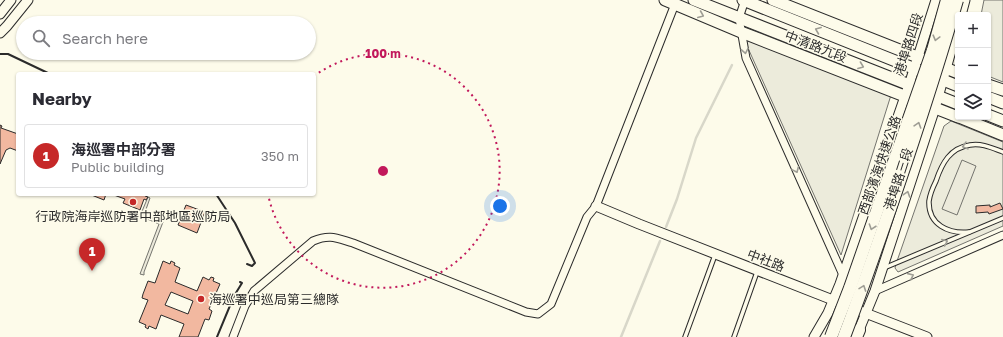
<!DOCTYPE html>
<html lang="en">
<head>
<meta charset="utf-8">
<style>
  :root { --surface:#fff; --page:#f7f7f7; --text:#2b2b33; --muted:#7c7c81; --line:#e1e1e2; --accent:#c62828 }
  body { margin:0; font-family:"Golos Text","Noto Sans TC",sans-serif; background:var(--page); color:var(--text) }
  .controls { position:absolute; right:12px; top:12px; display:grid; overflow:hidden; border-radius:4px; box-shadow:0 1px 3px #0004 }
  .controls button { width:36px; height:36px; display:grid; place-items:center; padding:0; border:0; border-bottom:1px solid var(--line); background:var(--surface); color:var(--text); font:20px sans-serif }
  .you { position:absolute; left:500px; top:206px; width:14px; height:14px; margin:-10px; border:3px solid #fff; border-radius:50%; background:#1a73e8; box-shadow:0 0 0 6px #1a73e833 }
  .badge { display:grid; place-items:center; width:26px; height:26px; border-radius:50%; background:var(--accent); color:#fff; font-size:13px; font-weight:700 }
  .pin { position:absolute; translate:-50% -33px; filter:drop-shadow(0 1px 2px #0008) }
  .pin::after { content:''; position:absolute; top:21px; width:14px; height:12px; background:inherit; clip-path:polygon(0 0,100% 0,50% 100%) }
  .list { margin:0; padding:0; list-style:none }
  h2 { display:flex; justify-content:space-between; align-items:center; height:52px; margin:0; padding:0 16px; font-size:17px }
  h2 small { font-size:13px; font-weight:400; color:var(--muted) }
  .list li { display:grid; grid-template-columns:26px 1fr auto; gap:12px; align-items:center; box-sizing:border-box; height:64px; margin:0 8px 8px; padding:0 8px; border:1px solid var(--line); border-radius:4px }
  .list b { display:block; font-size:15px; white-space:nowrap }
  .list p { margin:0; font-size:13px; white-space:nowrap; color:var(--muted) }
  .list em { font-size:13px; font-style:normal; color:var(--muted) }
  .icon { flex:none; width:22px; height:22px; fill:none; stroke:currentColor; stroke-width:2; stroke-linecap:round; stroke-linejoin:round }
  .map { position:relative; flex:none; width:1003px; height:337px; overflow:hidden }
  .search { position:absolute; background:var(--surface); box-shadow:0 1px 3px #0004; left:16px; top:16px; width:300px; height:44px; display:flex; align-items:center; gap:10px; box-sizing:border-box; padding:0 14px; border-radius:22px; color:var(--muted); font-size:15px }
  .panel { position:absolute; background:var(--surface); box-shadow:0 1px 3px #0004; left:16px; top:72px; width:300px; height:124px; border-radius:4px }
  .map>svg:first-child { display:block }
</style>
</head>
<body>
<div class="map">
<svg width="1003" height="337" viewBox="0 0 1003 337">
  <rect width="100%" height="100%" fill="#fdfbea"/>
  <g fill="#ecebdb" stroke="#74746e">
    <polygon points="984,0 1003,0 1003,82 988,76 988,15 981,15"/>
    <polygon points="743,37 891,95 841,255"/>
    <polygon points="951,121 1003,142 1003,226 898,272 895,268 896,264 944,126"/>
  </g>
  <g fill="#eceadb" stroke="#74746e">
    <polygon points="962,160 976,166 957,215 942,209"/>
    <polygon points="148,197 150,198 144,215 163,222 144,272 144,275 140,274 159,224 140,216"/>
  </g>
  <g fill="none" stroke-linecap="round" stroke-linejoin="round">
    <g stroke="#d8d7c9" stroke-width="2.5">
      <polyline points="666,227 677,199 696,138 732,65"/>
      <polyline points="621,337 660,241"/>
    </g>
  </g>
  <g fill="#f2b8a0" stroke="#2b2b2b" fill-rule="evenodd">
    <polygon points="0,125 2,126 1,128 18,134 18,151 10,148 6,150 0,164"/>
    <polygon points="89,194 106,194 104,200"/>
    <polygon points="111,194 146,194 145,196 148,197 146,200 144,199 140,210 123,203 125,199"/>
    <polygon points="1000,203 1003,209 989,214 988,212 976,213 976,206 990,205 990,207"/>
    <polygon points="186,205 205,212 197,233 178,225"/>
    <path d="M163 261 170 264 171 261 175 263 174 265 180 268 175 282 197 291 203 277 209 280 211 277 214 278 213 281 220 284 209 309 212 311 209 320 205 319 198 337H179L184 324 161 315 156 329 149 326 148 329 145 327 146 325 139 322 148 300 142 298 143 294 148 281 155 283ZM171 292 193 301 188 314 165 305Z"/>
  </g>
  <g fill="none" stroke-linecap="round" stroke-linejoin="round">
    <g stroke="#2b2b2b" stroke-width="5.5">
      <g id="service">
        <path d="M969 232C949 234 928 225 929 201 930 194 933 187 936 181 942 163 950 148 970 145 982 143 992 148 1003 152"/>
        <polyline points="884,268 1003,218"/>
        <polyline points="685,337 715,255"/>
        <polyline points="734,337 757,272"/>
      </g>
    </g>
    <g stroke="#2b2b2b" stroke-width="9">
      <g id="minor">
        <polyline points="745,0 739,18 746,58 843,275"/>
        <polyline points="875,291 1003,235"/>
        <path d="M233 337 245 306 254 291 313 241C330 234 336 238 353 243L526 312 538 314 551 304 587 217 596 206 675 4"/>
      </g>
    </g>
    <g stroke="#2b2b2b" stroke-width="11">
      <g id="tertiary">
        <polyline points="0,14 11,0"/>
        <polyline points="961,15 965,0"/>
        <polyline points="0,33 7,26 28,0"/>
        <polyline points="596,206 639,224 838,302"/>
        <polyline points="850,307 927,337"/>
        <polyline points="859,330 875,291 935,108 958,26"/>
        <polyline points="814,337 828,313 840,284 909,85 936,0"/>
      </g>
    </g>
    <g stroke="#2b2b2b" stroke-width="13">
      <g id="primary">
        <polyline points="665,0 741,32 958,117"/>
        <polyline points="694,0 958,104"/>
        <polyline points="743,0 958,86"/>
        <polyline points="773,0 958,73"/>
        <polyline points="988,85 1003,90"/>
        <polyline points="988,97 1003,103"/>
        <polyline points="988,115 1003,121"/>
        <polyline points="959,117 1003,135"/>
      </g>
    </g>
    <g stroke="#2b2b2b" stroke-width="14">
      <polyline id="trunk" points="856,337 859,330"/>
    </g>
    <use href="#service" stroke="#fdfbea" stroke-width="3.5"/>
    <use href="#minor" stroke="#fdfbea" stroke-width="7"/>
    <use href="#tertiary" stroke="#fdfbea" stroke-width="9"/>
    <use href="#primary" stroke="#fdfbea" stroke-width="11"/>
    <use href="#trunk" stroke="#fdfbea" stroke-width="12"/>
    <g stroke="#2b2b2b" stroke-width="14" stroke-linecap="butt">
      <g id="trunk-bridge">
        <polyline points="831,337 850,288 933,50 947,0"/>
        <path d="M844 337C866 279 886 221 906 162 924 108 941 55 957 0"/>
      </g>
    </g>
    <use href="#trunk-bridge" stroke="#fdfbea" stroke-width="12"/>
    <g stroke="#2b2b2b" stroke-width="2">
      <polyline points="0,54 8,54 50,74"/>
      <polyline points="216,194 235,223 255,263 252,266 247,264"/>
      <polyline points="217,337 234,296 242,283 240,282"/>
    </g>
  </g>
  <defs><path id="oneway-chevron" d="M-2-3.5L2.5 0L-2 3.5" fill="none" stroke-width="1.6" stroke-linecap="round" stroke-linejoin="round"/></defs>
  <g stroke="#9e9d94">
    <use href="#oneway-chevron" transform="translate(701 15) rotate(23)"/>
    <use href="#oneway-chevron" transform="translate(818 30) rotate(-158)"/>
    <use href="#oneway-chevron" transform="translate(936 38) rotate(105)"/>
    <use href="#oneway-chevron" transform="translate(745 51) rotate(79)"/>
    <use href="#oneway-chevron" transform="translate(861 66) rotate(21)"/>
    <use href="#oneway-chevron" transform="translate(918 125) rotate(-72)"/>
    <use href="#oneway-chevron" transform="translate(965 146) rotate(165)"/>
    <use href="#oneway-chevron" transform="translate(796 170) rotate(66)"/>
    <use href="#oneway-chevron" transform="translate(907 194) rotate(-72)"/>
    <use href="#oneway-chevron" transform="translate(872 227) rotate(109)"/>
    <use href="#oneway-chevron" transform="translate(945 242) rotate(-23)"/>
    <use href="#oneway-chevron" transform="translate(911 276) rotate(-24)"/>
    <use href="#oneway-chevron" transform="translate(863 288) rotate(-70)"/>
  </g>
  <path fill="none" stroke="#c2185b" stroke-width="2" stroke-dasharray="2 4" d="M314 76A117 117 0 1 1 268 194"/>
  <g fill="#c62828" stroke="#fdfbea" stroke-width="1.5">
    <circle cx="133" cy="202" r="4"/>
    <circle cx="201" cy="299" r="4"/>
  </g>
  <g text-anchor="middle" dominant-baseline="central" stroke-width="3" stroke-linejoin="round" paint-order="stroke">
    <g font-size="13" fill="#2b2b2b" stroke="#fdfbea">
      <text transform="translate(908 44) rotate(-72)">港埠路四段</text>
      <text transform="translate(816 46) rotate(21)">中清路九段</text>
      <text transform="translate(879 165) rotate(-71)">西部濱海快速公路</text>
      <text transform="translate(898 179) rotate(-72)">港埠路三段</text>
      <text transform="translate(766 260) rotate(21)">中社路</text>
    </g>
    <g font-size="13" fill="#2b2b2b" stroke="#fdfbea">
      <text x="133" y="216">行政院海岸巡防署中部地區巡防局</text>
      <text x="209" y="299" text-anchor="start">海巡署中巡局第三總隊</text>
    </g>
  </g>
  <circle cx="383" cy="171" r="6" fill="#c2185b" stroke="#fdfbea" stroke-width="2"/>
  <g font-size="12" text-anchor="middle" font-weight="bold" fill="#c2185b" stroke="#fdfbea" stroke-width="3" stroke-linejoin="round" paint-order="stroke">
    <text x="383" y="58">100 m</text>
  </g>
</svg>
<div class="controls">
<button>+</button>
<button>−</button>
<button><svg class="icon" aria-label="layers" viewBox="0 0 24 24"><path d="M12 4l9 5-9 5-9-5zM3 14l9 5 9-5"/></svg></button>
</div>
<div class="you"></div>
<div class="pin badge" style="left:92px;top:271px">1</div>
<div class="search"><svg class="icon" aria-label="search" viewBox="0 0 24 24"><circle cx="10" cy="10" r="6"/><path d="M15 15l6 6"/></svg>Search here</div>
<section class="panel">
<h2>Nearby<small></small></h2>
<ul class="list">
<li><span class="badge">1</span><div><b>海巡署中部分署</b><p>Public building</p></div><em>350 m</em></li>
</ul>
</section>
</div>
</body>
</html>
